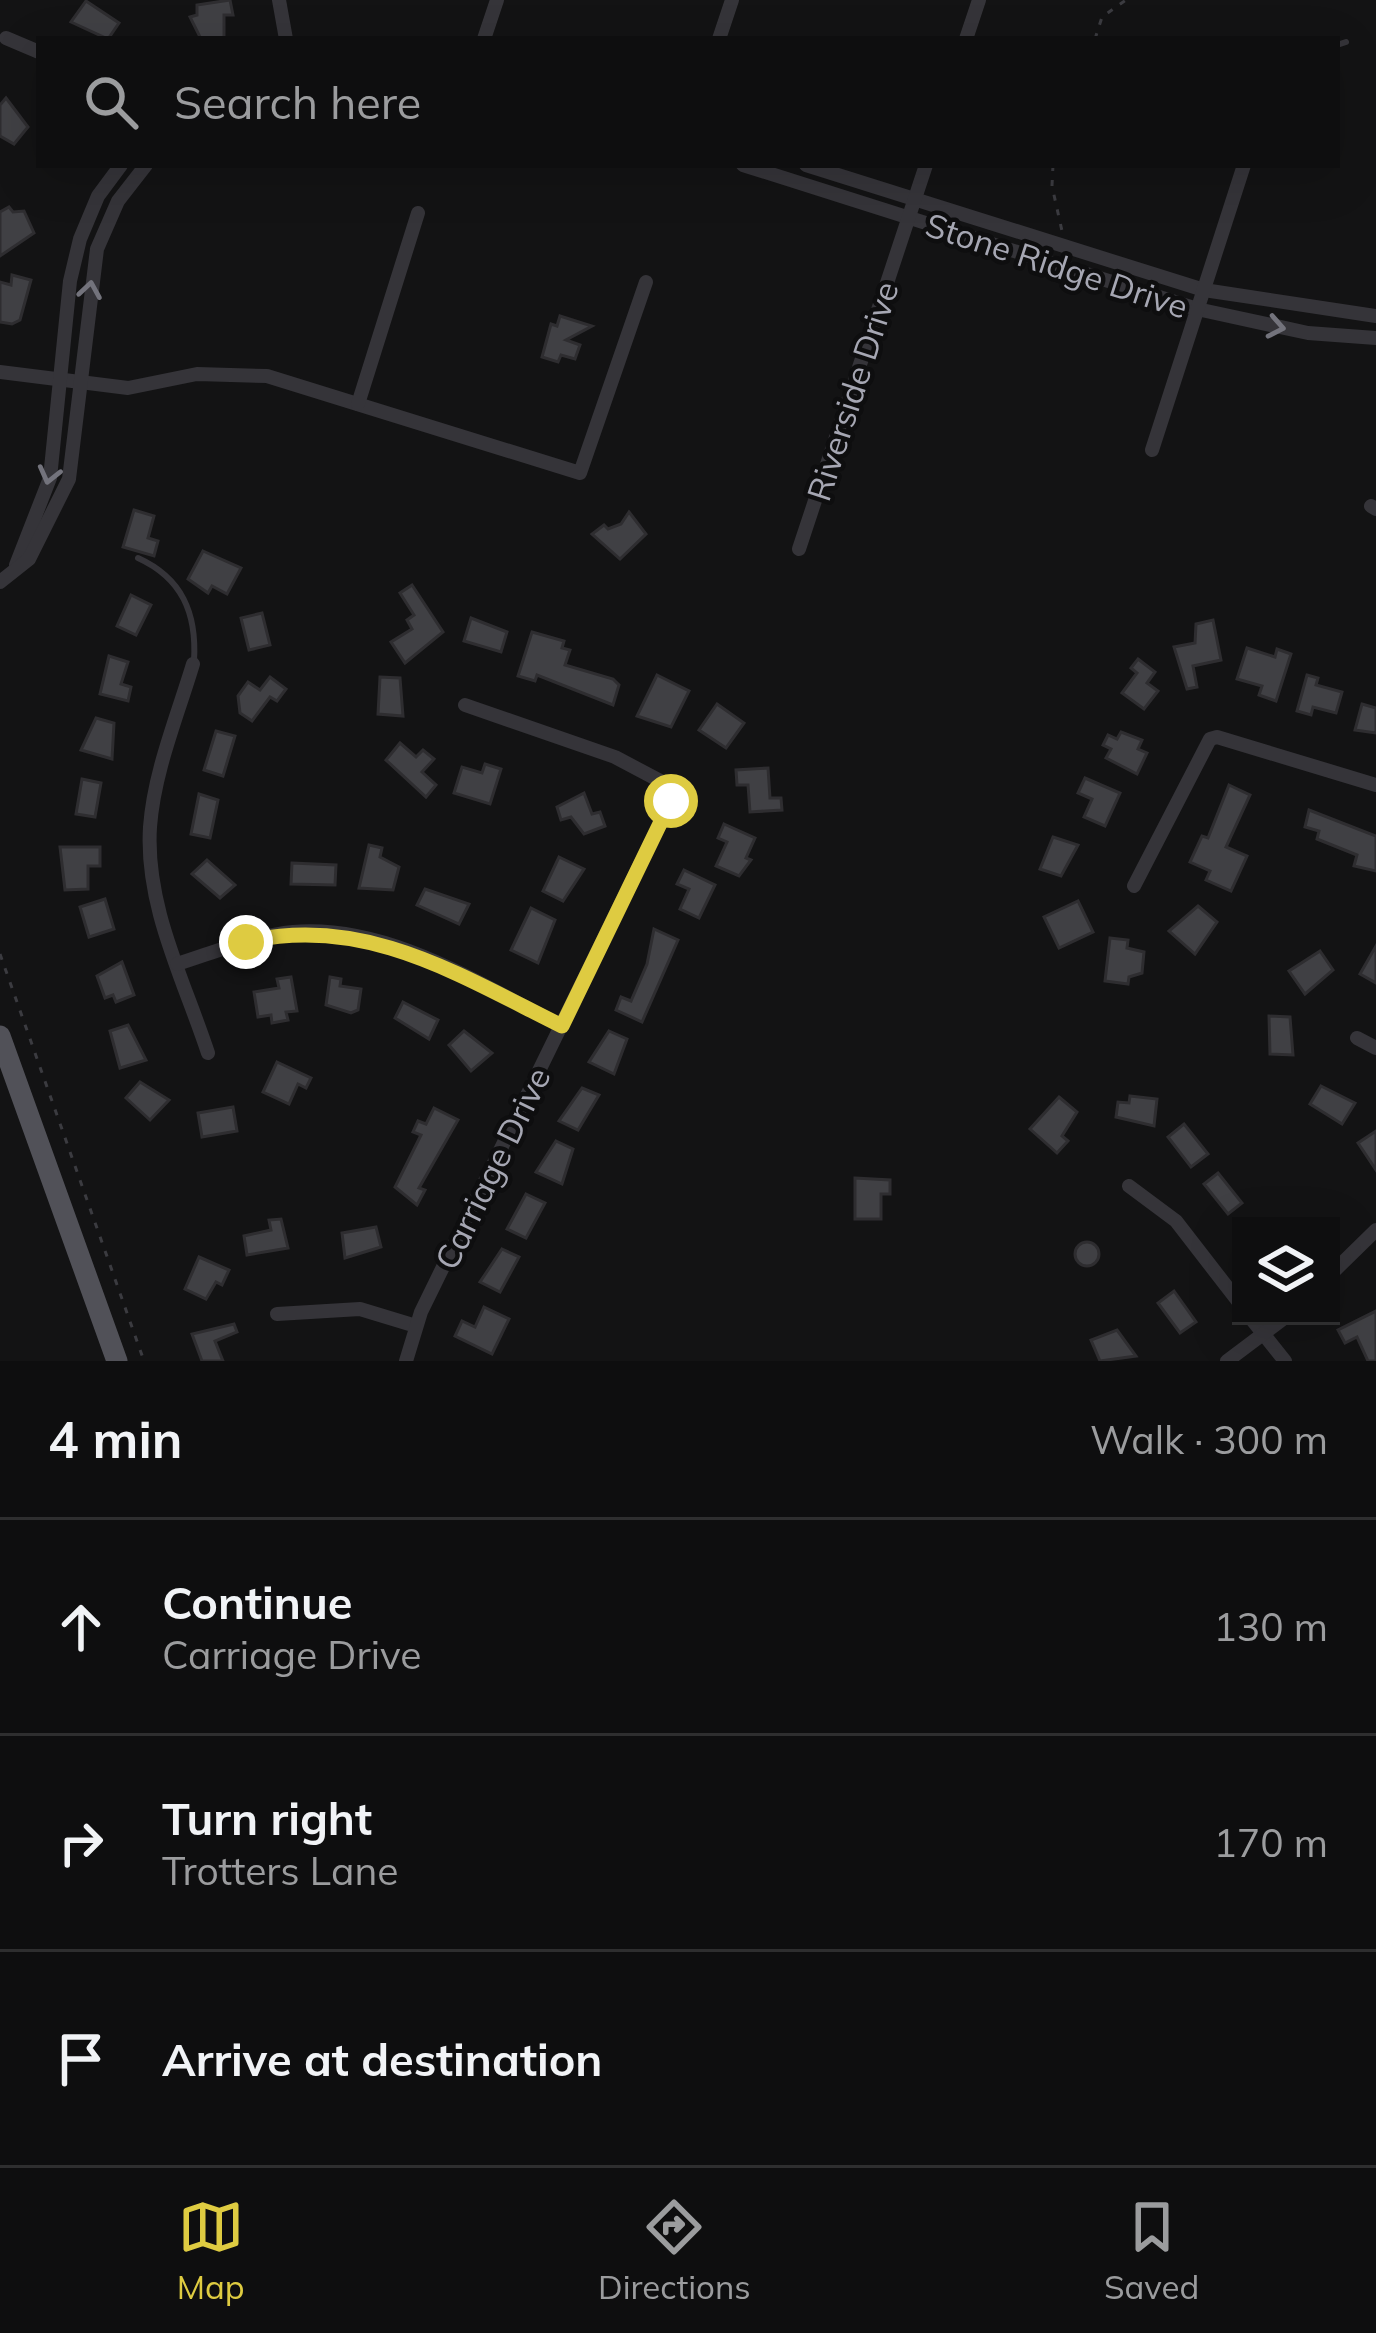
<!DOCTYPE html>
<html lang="en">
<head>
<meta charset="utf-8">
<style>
  :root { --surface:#0e0e0f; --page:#1c1c1d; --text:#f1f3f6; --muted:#9b9c9e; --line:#2e2e2f; --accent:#decb41 }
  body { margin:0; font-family:Mulish,sans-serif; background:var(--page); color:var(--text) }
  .controls { position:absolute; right:36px; bottom:36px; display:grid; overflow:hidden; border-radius:0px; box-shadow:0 12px 48px #0002 }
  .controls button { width:108px; height:108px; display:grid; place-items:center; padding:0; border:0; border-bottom:3px solid var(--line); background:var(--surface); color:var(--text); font:60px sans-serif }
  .stop { position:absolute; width:36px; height:36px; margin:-27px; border:9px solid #decb41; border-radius:50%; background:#fff }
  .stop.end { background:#decb41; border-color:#fff; box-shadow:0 3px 12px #0008 }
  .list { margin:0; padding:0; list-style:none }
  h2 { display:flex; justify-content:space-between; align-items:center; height:156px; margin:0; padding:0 48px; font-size:51px }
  h2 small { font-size:39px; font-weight:400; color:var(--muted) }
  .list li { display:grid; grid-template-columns:78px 1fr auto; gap:36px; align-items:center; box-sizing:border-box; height:216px; padding:0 48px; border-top:3px solid var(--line) }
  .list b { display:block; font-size:45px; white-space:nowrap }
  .list p { margin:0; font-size:39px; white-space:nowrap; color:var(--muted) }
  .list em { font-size:39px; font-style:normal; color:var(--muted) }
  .icon { flex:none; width:66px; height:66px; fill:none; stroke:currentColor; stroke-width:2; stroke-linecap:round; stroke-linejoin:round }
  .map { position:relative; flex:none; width:1376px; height:1361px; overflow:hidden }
  .search { position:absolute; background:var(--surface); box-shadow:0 12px 48px #0002; left:36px; right:36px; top:36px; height:132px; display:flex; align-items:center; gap:30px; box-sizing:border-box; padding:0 42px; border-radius:0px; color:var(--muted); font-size:45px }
  .sheet { height:804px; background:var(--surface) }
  nav { display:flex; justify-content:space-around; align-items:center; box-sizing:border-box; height:168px; border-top:3px solid var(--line); background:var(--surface); font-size:33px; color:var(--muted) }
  nav a { display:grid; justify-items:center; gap:6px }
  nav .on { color:var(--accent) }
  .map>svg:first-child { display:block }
</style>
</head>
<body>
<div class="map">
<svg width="1376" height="1361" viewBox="0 0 1376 1361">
  <rect width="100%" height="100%" fill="#131314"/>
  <g fill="#404044" stroke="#2e2d30" stroke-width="3">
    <polygon points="230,0 233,15 224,15 224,38 201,39 190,17 197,15 197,5"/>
    <polygon points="86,1 119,23 108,39 71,22"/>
    <polygon points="6,98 28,127 14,144 0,136 0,105"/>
    <polygon points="9,207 13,212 24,211 34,233 0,256 0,212"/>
    <polygon points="12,275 31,280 20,320 12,324 0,322 0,282 11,285"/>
    <polygon points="560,316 592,326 566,340 580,345 575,359 561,355 558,362 542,357 551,324 557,326"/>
    <polygon points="134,510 154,516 148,538 158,541 154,556 123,547"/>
    <polygon points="629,512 646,534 620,559 592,534 604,525 608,529 621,524"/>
    <polygon points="203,551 241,568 227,594 212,586 208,593 188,579"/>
    <polygon points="412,585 443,632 405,663 391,642 412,629 407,620 414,615 400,593"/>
    <polygon points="131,595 151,605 136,635 117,626"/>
    <polygon points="262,613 270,645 249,650 241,618"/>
    <polygon points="471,618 507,632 501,652 464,641"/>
    <polygon points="1213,620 1221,660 1193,666 1197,687 1187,689 1174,647 1195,643 1196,624"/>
    <polygon points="532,632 564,641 562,648 570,650 565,665 613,679 619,685 613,705 537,675 535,681 518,676"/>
    <polygon points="1247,648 1275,657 1277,649 1291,654 1276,701 1259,695 1262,686 1237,679"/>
    <polygon points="109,656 128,662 121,684 131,687 128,701 100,694"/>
    <polygon points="1138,659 1155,672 1147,683 1158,691 1144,709 1122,693 1137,673 1131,668"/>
    <polygon points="657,675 689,691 671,727 637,716"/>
    <polygon points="1307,675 1318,678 1316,685 1342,692 1336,713 1313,707 1311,715 1297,711"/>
    <polygon points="270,677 286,689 277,701 270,697 252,721 240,713 238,696 248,682 260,690"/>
    <polygon points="380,677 400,678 403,716 378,714"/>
    <polygon points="717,704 744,723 726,748 699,730"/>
    <polygon points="1362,704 1376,708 1376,733 1355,730"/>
    <polygon points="96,718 114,723 112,759 81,750"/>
    <polygon points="216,731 235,736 223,776 204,770"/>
    <polygon points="1121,732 1142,740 1138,749 1147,753 1137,774 1106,758 1111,749 1103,745 1108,735 1117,739"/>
    <polygon points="400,743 416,757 423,750 434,759 422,772 436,785 426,797 386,760"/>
    <polygon points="485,764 501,769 490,804 454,793 462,767 482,773"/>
    <polygon points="768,768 770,798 781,798 782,810 750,812 748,785 737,785 736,770"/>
    <polygon points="1085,778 1120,793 1105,826 1084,817 1092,799 1078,793"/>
    <polygon points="82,779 101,783 95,817 76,814"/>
    <polygon points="1229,785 1250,795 1226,847 1247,856 1231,891 1206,880 1210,871 1190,862 1202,836 1208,838"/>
    <polygon points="584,793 592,814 600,812 605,826 584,834 571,817 561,820 557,807"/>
    <polygon points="199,794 218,800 210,838 191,834"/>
    <polygon points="1309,810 1376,836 1376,871 1354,866 1357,855 1317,839 1319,831 1305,827"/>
    <polygon points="724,824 755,838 746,858 751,860 739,876 716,866 727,842 718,838"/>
    <polygon points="1053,837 1078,845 1061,876 1040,869"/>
    <polygon points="369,845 382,848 380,857 399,867 393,890 359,888"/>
    <polygon points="60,847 100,847 100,866 88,866 88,889 65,890"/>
    <polygon points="559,857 584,869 563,901 543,891"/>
    <polygon points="207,860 235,885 220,898 192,874"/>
    <polygon points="292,863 336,865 335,885 291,884"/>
    <polygon points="684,870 715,885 699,918 680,909 689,889 677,884"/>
    <polygon points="425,889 469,904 459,924 417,905"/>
    <polygon points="105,899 114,929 89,937 80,907"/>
    <polygon points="1078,901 1093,932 1059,948 1044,917"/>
    <polygon points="1198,906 1217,922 1195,954 1169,931"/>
    <polygon points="531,908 555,920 538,963 511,950"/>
    <polygon points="654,929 678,940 642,1022 616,1010 621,997 631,1001 647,964"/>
    <polygon points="1110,938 1128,940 1127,948 1144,952 1142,973 1129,977 1128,984 1105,981"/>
    <polygon points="1376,946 1376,983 1360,974"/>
    <polygon points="1320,951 1333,970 1305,994 1289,971"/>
    <polygon points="122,962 134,995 116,1002 113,995 105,998 97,976"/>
    <polygon points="291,977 297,1011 286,1012 288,1020 272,1023 271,1015 258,1017 254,992 279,988 277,979"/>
    <polygon points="330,977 341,979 340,986 361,989 358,1010 351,1013 326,1005"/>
    <polygon points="403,1002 438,1020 429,1039 395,1018"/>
    <polygon points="1269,1016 1290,1017 1293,1055 1270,1054"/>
    <polygon points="128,1025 146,1060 120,1068 110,1031"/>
    <polygon points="464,1031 492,1053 471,1071 449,1045"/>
    <polygon points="609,1031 627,1039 614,1074 589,1062"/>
    <polygon points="277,1062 311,1078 306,1088 298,1084 289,1104 263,1092"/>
    <polygon points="140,1082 169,1100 150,1120 126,1098"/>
    <polygon points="1321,1086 1355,1103 1342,1124 1310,1104"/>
    <polygon points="582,1088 599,1095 578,1130 559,1121"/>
    <polygon points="1130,1096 1157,1099 1154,1126 1116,1117 1118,1102 1129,1103"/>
    <polygon points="1059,1097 1077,1112 1062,1136 1068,1141 1057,1153 1030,1129"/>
    <polygon points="233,1107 237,1131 202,1137 198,1113"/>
    <polygon points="434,1108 458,1120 419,1188 425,1190 417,1205 395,1187 421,1135 413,1132 418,1121 426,1124"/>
    <polygon points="1184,1124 1208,1154 1191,1167 1168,1137"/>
    <polygon points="1376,1131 1376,1170 1358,1143"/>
    <polygon points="556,1141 573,1149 562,1184 536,1172"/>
    <polygon points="1218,1173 1242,1203 1228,1214 1204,1184"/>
    <polygon points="855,1178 890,1180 890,1194 881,1194 881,1219 855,1219"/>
    <polygon points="526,1194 545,1203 526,1238 507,1229"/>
    <polygon points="281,1219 288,1248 247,1255 244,1236 271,1230 269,1220"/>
    <polygon points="376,1227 381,1247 345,1258 342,1233"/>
    <circle cx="1087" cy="1254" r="12"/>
    <polygon points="502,1249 519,1257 500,1292 480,1282"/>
    <polygon points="199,1257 229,1270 222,1285 216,1282 206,1299 185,1289"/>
    <polygon points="1174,1291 1196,1322 1180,1333 1158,1303"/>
    <polygon points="484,1307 509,1319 492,1354 455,1336 462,1321 475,1327"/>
    <polygon points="1376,1311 1376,1361 1368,1361 1357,1337 1345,1343 1338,1330"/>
    <polygon points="234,1324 237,1332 215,1341 223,1361 202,1361 192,1334"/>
    <polygon points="1117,1330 1136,1356 1100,1361 1091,1340"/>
  </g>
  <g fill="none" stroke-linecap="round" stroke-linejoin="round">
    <g stroke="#3b3b40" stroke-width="3" stroke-dasharray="6 9" stroke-linecap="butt">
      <polyline points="1095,39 1102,17 1126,0"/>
      <polyline points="1053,165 1052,186 1062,231"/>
      <polyline points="0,954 144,1361"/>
    </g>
    <g stroke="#353439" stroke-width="6">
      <polyline points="1337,45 1346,42"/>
      <path d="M138 558C182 578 197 613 194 661"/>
    </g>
    <g stroke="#353439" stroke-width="14">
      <polyline points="279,0 286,39"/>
      <polyline points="6,38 39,52"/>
      <polyline points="484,39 497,0"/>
      <polyline points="719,39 732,0"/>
      <polyline points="966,39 979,0"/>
      <polyline points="743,165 1197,309 1308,333 1376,338"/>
      <polyline points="806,165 1204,290 1376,316"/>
      <polyline points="0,372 128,388 197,374 267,376 580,473 646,282"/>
      <polyline points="358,404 418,213"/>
      <polyline points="1152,450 1244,165"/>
      <polyline points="1371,506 1376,509"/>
      <polyline points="799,549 926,165"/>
      <polyline points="16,565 50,478 70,281 80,239 98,196 121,165"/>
      <polyline points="0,582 29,559 69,479 97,249 118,201 146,165"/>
      <path d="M193 664C177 717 154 772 150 827 145 906 184 980 208 1053"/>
      <polyline points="1134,886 1210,739 1217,737 1376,785"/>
      <path d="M177 964C215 952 253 936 293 932 389 924 480 985 562 1026"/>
      <polyline points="1357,1038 1376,1048"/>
      <polyline points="1129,1186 1176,1221 1241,1305"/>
      <polyline points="1331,1274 1376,1230"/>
      <polyline points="277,1314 360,1309 416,1326"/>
      <polyline points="1249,1316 1285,1361"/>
      <polyline points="406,1361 421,1312 671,801 666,784 615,757 465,705"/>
      <polyline points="1227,1361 1287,1316"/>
    </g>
    <polyline stroke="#515158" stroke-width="21" points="0,1036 117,1361"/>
  </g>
  <defs><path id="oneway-chevron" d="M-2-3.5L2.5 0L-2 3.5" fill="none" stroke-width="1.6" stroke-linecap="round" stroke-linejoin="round" transform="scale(3)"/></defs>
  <g stroke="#73737c">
    <use href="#oneway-chevron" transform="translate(90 290) rotate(-81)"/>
    <use href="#oneway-chevron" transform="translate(1276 327) rotate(11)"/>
    <use href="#oneway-chevron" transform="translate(49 475) rotate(104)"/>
  </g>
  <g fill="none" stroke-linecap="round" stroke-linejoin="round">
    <path stroke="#decb41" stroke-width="15" d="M246 942C364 914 459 975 562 1026L671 801"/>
  </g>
  <g text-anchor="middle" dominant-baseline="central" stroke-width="9" stroke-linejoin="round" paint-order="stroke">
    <g font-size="33" fill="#a6a7b3" stroke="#0e0e0f">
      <text transform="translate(1057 265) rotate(18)">Stone Ridge Drive</text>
      <text transform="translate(852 391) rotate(-72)">Riverside Drive</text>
      <text transform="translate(492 1168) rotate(-64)">Carriage Drive</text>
    </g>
  </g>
</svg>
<div class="controls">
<button><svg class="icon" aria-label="layers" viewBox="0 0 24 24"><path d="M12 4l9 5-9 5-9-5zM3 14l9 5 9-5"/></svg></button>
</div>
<div class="stop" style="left:671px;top:801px"></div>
<div class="stop end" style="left:246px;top:942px"></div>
<div class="search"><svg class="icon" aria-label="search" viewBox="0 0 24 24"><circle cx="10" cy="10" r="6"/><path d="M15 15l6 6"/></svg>Search here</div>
</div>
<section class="sheet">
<h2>4 min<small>Walk · 300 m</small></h2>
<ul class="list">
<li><svg class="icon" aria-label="ahead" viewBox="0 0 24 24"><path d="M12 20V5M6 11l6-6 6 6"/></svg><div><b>Continue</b><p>Carriage Drive</p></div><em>130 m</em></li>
<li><svg class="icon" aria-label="right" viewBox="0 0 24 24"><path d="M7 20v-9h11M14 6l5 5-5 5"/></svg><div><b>Turn right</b><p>Trotters Lane</p></div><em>170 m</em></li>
<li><svg class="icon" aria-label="arrive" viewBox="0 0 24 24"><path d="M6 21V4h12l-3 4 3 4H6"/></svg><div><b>Arrive at destination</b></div></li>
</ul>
</section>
<nav>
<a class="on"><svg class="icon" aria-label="map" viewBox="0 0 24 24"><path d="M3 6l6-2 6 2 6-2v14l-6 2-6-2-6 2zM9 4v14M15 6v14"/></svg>Map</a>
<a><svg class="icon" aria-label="directions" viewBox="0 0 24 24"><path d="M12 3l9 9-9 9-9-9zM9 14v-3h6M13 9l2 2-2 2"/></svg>Directions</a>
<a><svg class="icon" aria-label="saved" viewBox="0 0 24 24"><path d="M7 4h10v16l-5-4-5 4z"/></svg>Saved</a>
</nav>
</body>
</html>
